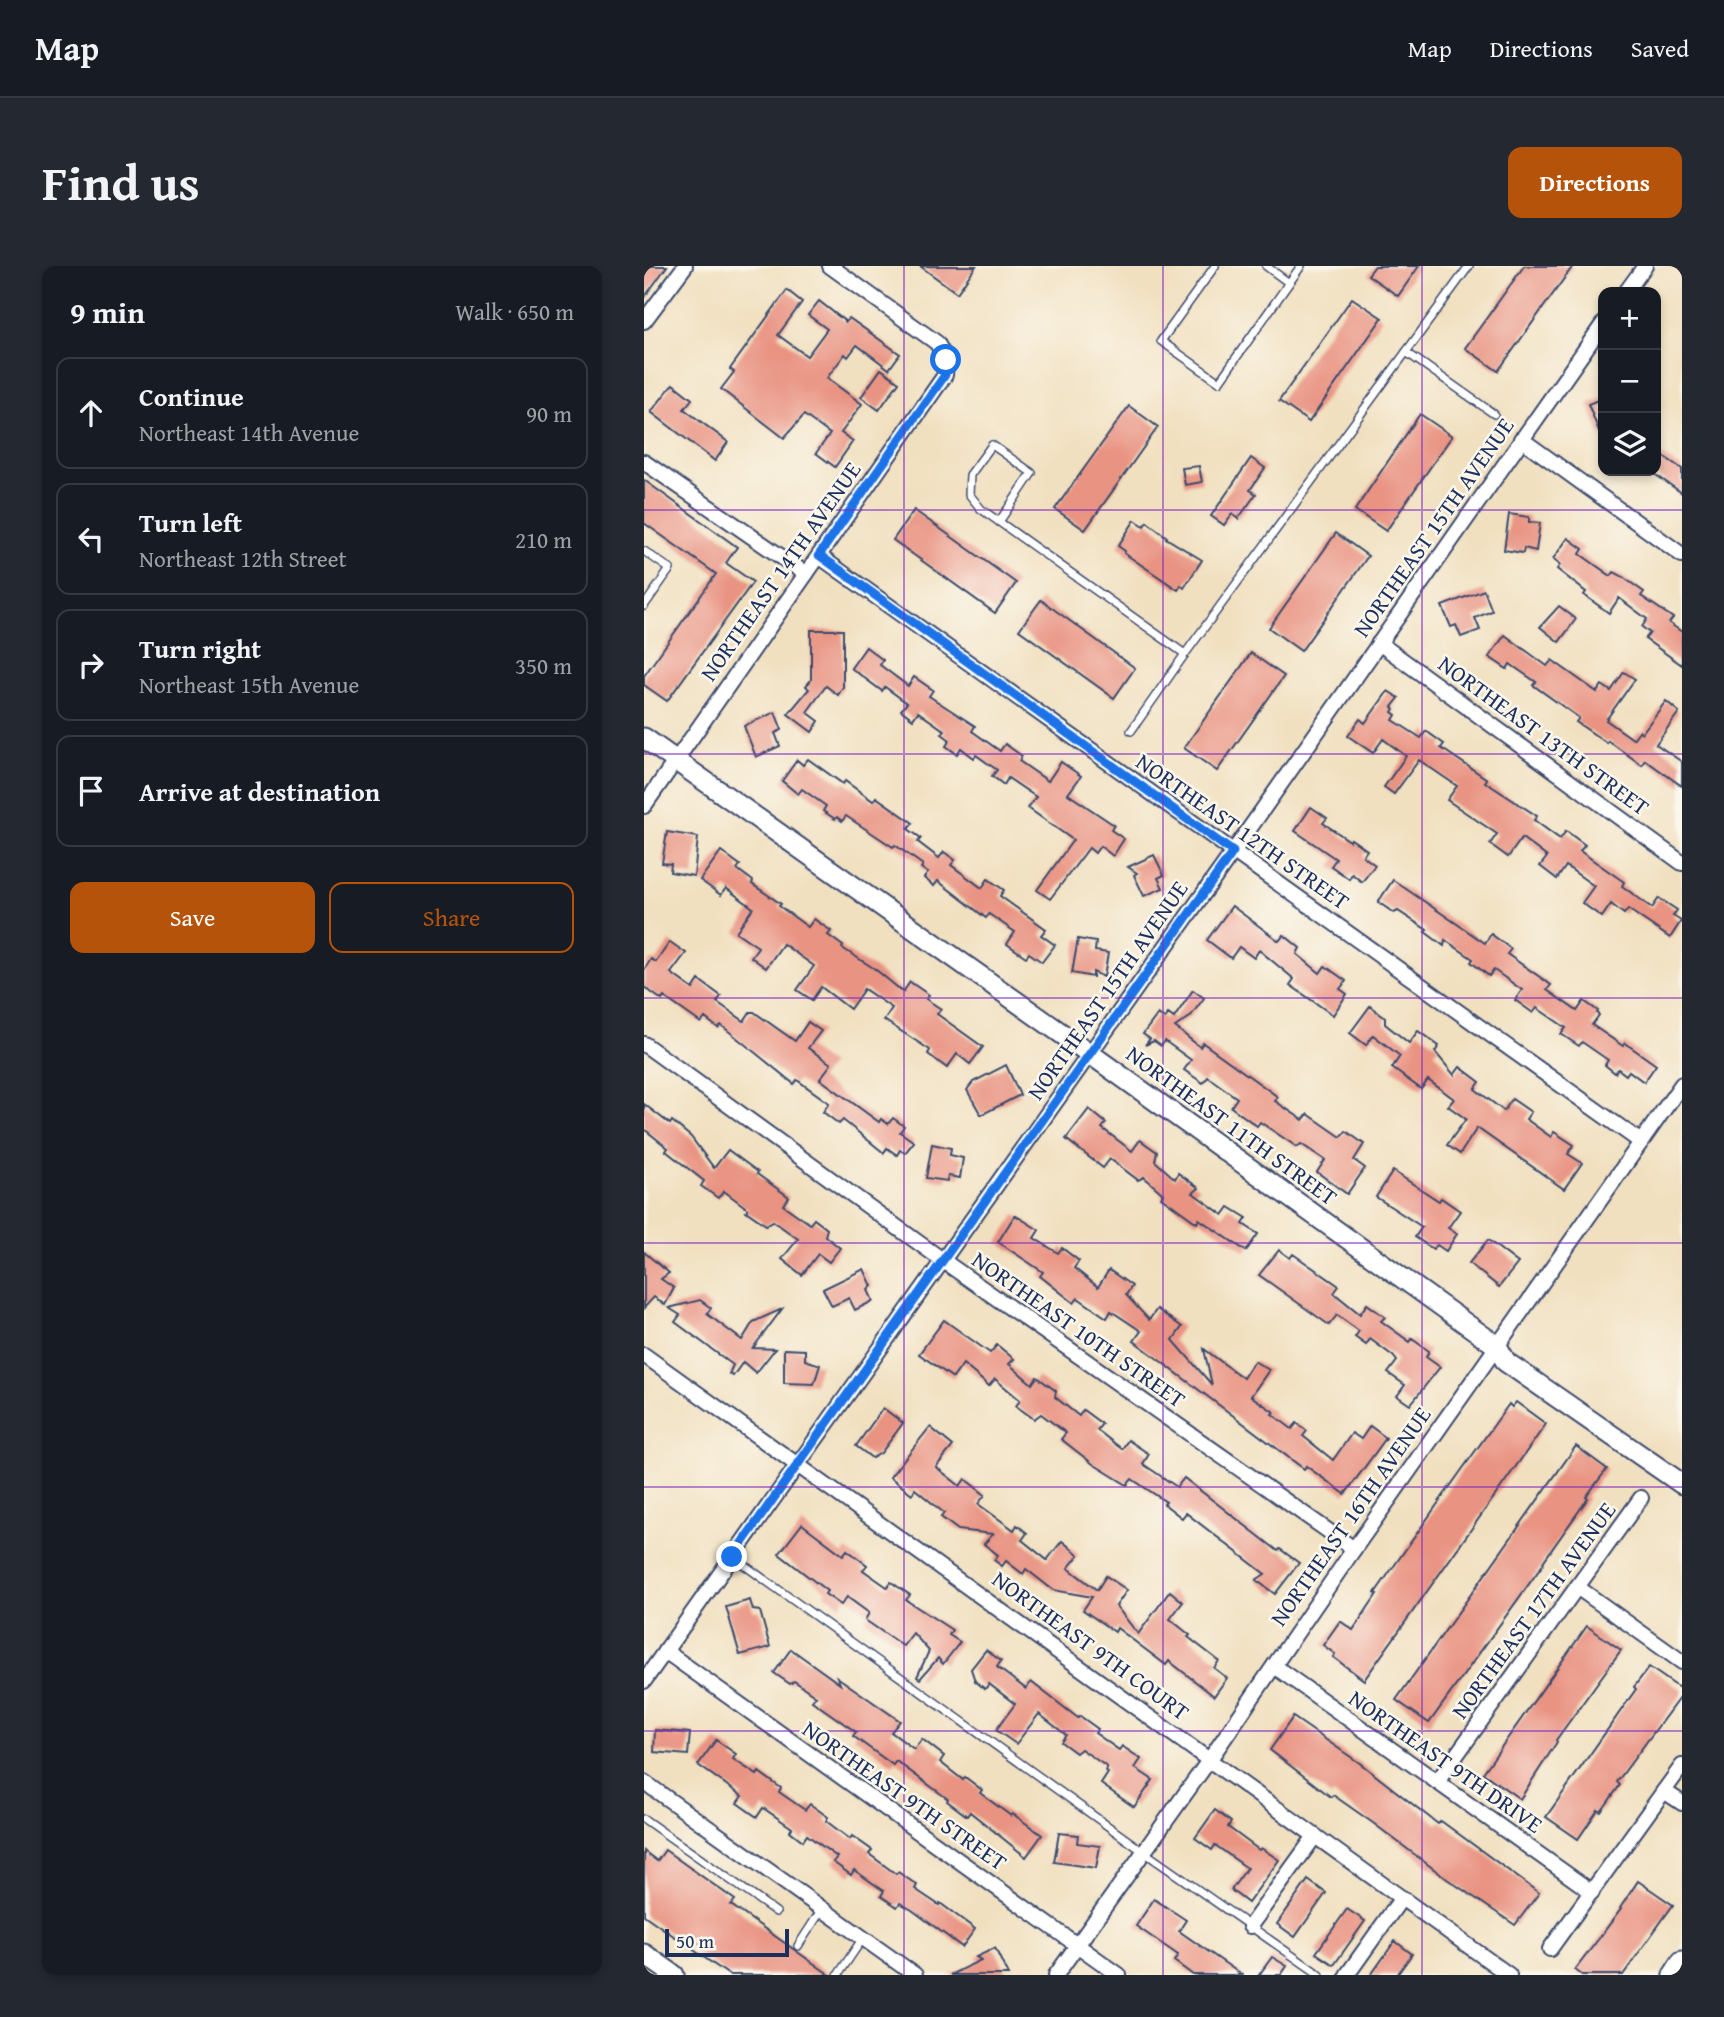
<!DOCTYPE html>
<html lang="en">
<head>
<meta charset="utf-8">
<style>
  :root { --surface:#171b24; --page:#242831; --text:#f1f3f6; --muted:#9ea1a6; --line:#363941; --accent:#b45309 }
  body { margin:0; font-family:"Gentium Book Plus",serif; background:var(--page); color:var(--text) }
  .controls { position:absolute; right:21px; top:21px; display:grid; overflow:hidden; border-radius:14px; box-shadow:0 4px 10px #0003 }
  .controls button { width:63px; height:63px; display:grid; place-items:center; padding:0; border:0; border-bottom:2px solid var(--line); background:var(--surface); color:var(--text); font:35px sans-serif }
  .scale { position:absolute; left:21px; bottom:18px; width:124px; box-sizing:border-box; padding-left:7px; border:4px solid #1b2f5e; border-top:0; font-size:19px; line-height:24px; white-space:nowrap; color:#1b2f5e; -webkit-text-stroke:5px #fbf7ec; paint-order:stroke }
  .stop { position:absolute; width:21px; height:21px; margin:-16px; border:5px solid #1a73e8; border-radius:50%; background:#fff }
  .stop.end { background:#1a73e8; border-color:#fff; box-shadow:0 2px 7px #0008 }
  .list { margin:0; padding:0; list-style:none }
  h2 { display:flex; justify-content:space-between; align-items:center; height:91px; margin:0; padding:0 28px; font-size:30px }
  h2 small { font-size:23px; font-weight:400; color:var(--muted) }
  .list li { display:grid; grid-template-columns:46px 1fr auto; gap:21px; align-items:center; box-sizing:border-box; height:112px; margin:0 14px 14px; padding:0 14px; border:2px solid var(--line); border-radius:14px }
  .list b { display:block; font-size:26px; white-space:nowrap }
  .list p { margin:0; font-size:23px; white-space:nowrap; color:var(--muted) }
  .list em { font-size:23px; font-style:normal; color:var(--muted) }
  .actions { display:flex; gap:14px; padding:21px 28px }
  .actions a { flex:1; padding:16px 0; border:2px solid var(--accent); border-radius:14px; text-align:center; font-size:24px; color:var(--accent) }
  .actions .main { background:var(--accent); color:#fff }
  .icon { flex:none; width:38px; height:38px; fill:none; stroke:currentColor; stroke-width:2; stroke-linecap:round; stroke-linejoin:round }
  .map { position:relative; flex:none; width:1038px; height:1709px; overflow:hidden; border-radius:14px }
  header { display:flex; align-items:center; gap:42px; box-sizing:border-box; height:98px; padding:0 35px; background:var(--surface); border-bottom:2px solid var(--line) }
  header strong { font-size:33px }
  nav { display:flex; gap:38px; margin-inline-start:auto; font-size:24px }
  .intro { display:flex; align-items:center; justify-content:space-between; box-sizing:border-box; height:168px; padding:0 42px }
  h1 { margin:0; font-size:49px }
  .button { padding:18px 32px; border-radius:14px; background:var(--accent); color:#fff; font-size:24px; font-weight:700 }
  main { display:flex; gap:42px; padding:0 42px }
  aside { flex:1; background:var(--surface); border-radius:14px; box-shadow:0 4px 10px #0003 }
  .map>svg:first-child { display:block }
</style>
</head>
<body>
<header>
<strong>Map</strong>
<nav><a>Map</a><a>Directions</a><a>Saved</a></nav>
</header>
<div class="intro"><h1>Find us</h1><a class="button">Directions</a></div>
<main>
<aside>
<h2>9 min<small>Walk · 650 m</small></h2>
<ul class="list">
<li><svg class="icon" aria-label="ahead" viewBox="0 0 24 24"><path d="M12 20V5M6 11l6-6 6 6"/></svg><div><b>Continue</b><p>Northeast 14th Avenue</p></div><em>90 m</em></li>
<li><svg class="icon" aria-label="left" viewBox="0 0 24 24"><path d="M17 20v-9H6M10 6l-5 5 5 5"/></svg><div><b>Turn left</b><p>Northeast 12th Street</p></div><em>210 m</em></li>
<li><svg class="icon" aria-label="right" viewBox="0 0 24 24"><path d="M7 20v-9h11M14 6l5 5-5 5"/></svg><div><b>Turn right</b><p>Northeast 15th Avenue</p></div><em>350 m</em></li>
<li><svg class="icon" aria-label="arrive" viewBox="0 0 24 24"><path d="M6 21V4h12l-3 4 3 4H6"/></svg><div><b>Arrive at destination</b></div></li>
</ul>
<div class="actions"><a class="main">Save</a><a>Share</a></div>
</aside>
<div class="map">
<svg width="1038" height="1709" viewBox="0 0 1038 1709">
  <rect width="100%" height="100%" fill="#fbf7ec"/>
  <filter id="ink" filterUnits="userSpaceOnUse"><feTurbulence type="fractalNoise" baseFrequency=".0143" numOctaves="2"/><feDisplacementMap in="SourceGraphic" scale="14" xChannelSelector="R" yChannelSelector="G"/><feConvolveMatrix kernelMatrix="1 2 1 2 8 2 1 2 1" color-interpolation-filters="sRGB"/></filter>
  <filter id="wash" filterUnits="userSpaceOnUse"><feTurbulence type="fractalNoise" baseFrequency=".00686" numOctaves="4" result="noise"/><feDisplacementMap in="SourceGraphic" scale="28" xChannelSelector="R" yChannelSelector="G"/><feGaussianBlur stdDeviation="1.57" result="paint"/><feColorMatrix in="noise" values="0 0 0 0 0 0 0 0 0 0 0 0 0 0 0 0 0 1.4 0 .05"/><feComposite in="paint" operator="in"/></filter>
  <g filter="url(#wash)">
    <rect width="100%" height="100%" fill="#f1e0c0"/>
    <g id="blocks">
      <g fill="#e99382">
        <polygon points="0,0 23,0 0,32"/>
        <polygon points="276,0 332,0 313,27"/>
        <polygon points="731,0 775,0 754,30 724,9"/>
        <polygon points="880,0 929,0 854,105 821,82"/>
        <polygon points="143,24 158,36 134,69 163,90 183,63 164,49 175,35 202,56 205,52 256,88 245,103 213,79 204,91 201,88 183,112 218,138 197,167 209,175 191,201 172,187 186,168 160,149 140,172 77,123 90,106 86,103"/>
        <polygon points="708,32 738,52 665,156 635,135"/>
        <polygon points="237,103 255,116 235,144 217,131"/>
        <polygon points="29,118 48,133 40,143 84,176 71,195 7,146"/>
        <polygon points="959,132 959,175 944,138"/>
        <polygon points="485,140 514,161 441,264 411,243"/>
        <polygon points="776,148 808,170 742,265 711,244"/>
        <polygon points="1012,185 1038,203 1038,227 1012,209"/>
        <polygon points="607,192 621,202 606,224 612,228 594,253 588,248 580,259 567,250"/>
        <polygon points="555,200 558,216 541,219 538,202"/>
        <polygon points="0,214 93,281 82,297 109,316 23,435 0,419 0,410 72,308 0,257"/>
        <polygon points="270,244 372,317 351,347 249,274"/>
        <polygon points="865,248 885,251 885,256 896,257 892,285 880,282 879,287 860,284"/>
        <polygon points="491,254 500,260 503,256 523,271 522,272 558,294 540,322 537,319 534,324 480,287 481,285 474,280"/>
        <polygon points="692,267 724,290 657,385 625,362"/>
        <polygon points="924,272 939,283 936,288 967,310 970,306 976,309 1000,326 997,330 1029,352 1025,357 1038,366 1038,399 1001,373 1006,367 998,361 1003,353 975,332 965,347 940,329 942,326 913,303 916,299 909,293"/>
        <polygon points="840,324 848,345 831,352 836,364 817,371 812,359 807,361 798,340"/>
        <polygon points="397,334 491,402 470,432 375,364"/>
        <polygon points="915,340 932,353 915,376 896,361"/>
        <polygon points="167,364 199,364 199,421 194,429 182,420 163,446 175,455 168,466 144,448 165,423 162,420 167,414"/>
        <polygon points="861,369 903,400 908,394 953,426 958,419 967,425 980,406 991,413 962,454 989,473 995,465 998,467 1022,435 1035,446 1012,478 1038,496 1038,520 1001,494 998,499 964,475 963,477 932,456 935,452 889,419 892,416 866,398 863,403 845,391"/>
        <polygon points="222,381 239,394 236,399 264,420 270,411 289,424 285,430 331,460 328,465 356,485 361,478 378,490 375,495 404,515 417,496 437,510 424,528 470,559 467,564 480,573 469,590 456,580 451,587 445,582 406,633 393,624 429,574 384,542 392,531 364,512 360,519 348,510 353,504 332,489 330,492 317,482 313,488 302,480 306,474 298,468 301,465 274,446 269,453 257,444 263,437 241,421 238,425 207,402"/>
        <polygon points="607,387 640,410 573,505 540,482"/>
        <polygon points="744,425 755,432 748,441 750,443 748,446 752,449 749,454 777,472 782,465 800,478 797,482 843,513 841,516 893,550 890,554 916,573 922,565 941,579 936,585 980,616 978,620 1008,642 1015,632 1033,644 1029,650 1037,655 1026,672 984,643 980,648 967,638 958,651 938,637 950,620 922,600 913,613 896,600 903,591 878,572 864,591 846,578 853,568 803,534 813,520 775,494 750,528 740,521 762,490 739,473 729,487 704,470 716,453 721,457"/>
        <polygon points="131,446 138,464 131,467 136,480 112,491 100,460"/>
        <polygon points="164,493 199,518 201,515 229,535 232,531 269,557 264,563 277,572 274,576 295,592 300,586 311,594 307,599 338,622 344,613 360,624 356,630 402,663 397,669 411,679 398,696 385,687 382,691 363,678 371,666 345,648 342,652 294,615 290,620 280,612 284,607 277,602 279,599 251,579 249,581 202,550 198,555 193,551 191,553 179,545 182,540 158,523 154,528 138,515 153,494 159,499"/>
        <polygon points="667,541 683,552 679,557 706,575 707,573 723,584 719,590 731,599 718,616 708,608 705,613 687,600 692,593 651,565"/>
        <polygon points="23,566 54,571 50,610 26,606 27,598 18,597"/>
        <polygon points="77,585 96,599 93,603 109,615 108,618 137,638 135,640 164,661 170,653 187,665 184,669 199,680 198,682 231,703 259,726 266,716 285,729 282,733 297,743 293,748 339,781 326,798 313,788 303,802 284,788 286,784 240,754 248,742 220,723 206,743 177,721 168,734 153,724 170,700 139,678 122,702 107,691 114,681 92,666 109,642 82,622 77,629 56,614"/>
        <polygon points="510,589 520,609 514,612 519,622 500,630 490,609 493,607 484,601"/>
        <polygon points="749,614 841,677 847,668 867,683 863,688 907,719 903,724 933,745 940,735 954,745 953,747 955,749 948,759 979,780 981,777 1012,799 1000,816 985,805 982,809 974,803 971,807 961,799 964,794 938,776 935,780 917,768 922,762 893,742 889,747 871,734 878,724 850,704 845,710 827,696 829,693 801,674 800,680 781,666 783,664 754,645 750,647 734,636"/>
        <polygon points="588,640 635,675 640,669 656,682 653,688 676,707 681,700 702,715 696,723 703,728 689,749 646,719 650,713 615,684 610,692 595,681 587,692 563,674"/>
        <polygon points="434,673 452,676 451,685 464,687 460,711 449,706 449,711 428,707"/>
        <polygon points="26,676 42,687 27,707 49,723 55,714 77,730 73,736 100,755 106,746 110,746 151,775 164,756 177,765 164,782 187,798 176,813 235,856 237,853 244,858 249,852 260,860 256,866 270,876 261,887 256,884 253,889 243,882 240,887 199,854 195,858 179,846 185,837 153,814 150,818 77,759 74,762 61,752 57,757 20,731 18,734 0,721 0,704 7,693 12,696"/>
        <polygon points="549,724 560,732 546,751 531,761 556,781 559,777 634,831 631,835 659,854 664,848 697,871 702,865 720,878 710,894 721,902 703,928 673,906 681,894 657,878 653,881 616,856 613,860 587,841 593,832 564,811 559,817 540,804 547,794 521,775 517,780 510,775 501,779 506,773 499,768 514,748 521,753 524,748 530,752"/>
        <polygon points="726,740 741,752 741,758 765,777 774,765 795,780 791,786 810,809 816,801 836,816 831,823 860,845 868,833 887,846 882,853 907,871 910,866 930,879 924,888 938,897 920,923 833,862 816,888 803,879 822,853 804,840 810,833 784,814 777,823 748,802 756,790 729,769 722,779 706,767"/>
        <polygon points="362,799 376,829 337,849 323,824 329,816"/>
        <polygon points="0,838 26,858 28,855 47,871 70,902 84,884 114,906 113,908 145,931 139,939 166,958 170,953 183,963 181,970 196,982 185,996 174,988 158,1009 138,993 154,973 129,955 122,959 102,945 104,943 80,925 74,932 57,920 60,915 22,885 24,882 0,863"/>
        <polygon points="445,843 462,857 458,862 488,885 496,874 513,886 511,895 531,913 534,907 555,922 549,927 579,949 585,941 603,952 599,958 614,968 602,985 555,953 553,957 517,931 519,928 500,911 494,914 466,893 459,902 422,873"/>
        <polygon points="288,878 307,882 306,889 319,892 316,912 304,910 303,915 282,912"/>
        <polygon points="749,905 795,935 797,932 816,945 804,962 813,968 802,985 793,979 789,983 771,971 778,961 732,931"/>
        <polygon points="371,949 395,964 390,972 414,987 418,982 435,995 430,1002 454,1021 465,1004 488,1020 482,1029 505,1054 513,1043 538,1061 529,1074 568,1119 560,1083 599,1112 610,1095 625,1104 607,1130 630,1146 628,1148 648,1163 653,1157 663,1165 659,1170 689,1194 708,1167 717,1173 726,1160 742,1172 701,1228 662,1200 660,1203 490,1075 497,1065 467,1045 463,1052 434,1032 430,1037 396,1010 399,1006 354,976"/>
        <polygon points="844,974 874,997 855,1021 825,997"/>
        <polygon points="635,984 646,992 649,988 695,1020 690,1027 716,1048 723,1038 741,1051 737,1055 766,1076 768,1073 785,1085 782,1091 796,1101 766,1139 753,1130 761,1119 744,1107 753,1095 749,1090 726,1073 722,1079 711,1071 715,1065 693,1049 685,1059 615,1009"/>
        <polygon points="0,986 25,1007 17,1013 30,1022 21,1039 10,1031 0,1042"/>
        <polygon points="220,1003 228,1020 224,1024 229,1035 211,1044 205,1032 188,1040 179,1023"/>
        <polygon points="56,1034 67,1042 63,1048 98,1074 109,1056 138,1043 109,1082 131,1083 112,1107 99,1096 89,1110 85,1108 89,1099 31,1056 36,1049 25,1042"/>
        <polygon points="300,1054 346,1087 353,1079 370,1093 365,1098 388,1118 393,1111 412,1125 411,1131 435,1150 439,1144 458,1158 453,1164 478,1183 484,1174 505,1188 499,1198 533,1221 540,1212 634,1285 636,1283 655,1297 631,1328 612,1314 621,1308 542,1247 538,1252 520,1238 522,1236 488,1213 483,1219 449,1198 417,1173 422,1167 397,1148 390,1153 372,1140 376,1134 351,1113 345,1120 319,1098 309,1112 275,1088"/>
        <polygon points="140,1083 161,1084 161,1094 176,1099 170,1118 140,1117"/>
        <polygon points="872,1136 902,1158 720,1414 689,1391 691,1388 679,1379 696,1355 709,1364 733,1328 731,1327 802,1226 865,1138 868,1141"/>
        <polygon points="239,1142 259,1157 237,1187 228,1192 212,1180"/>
        <polygon points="286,1161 309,1180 292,1201 316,1220 321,1213 341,1229 334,1238 370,1264 373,1259 383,1267 378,1274 403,1294 418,1275 435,1289 424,1302 453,1324 462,1310 483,1324 472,1340 494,1368 526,1325 539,1336 526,1353 546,1369 544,1371 575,1395 570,1402 583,1412 570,1430 525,1395 522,1399 473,1362 471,1366 439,1344 448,1331 409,1324 382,1303 379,1308 362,1295 358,1300 350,1294 354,1289 340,1278 349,1268 314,1264 297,1251 300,1247 271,1223 268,1228 246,1211"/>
        <polygon points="932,1180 963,1203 942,1231 944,1232 899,1296 900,1297 785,1457 752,1434"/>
        <polygon points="158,1258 199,1289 203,1284 223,1299 219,1304 243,1321 247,1316 266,1329 262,1334 308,1364 305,1369 316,1376 299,1398 294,1392 276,1413 273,1411 285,1385 269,1367 259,1380 221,1354 225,1347 203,1331 197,1339 181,1328 183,1325 135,1288"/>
        <polygon points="106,1334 109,1344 116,1345 126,1381 96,1389 82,1341"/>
        <polygon points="943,1360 977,1384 912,1474 913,1476 876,1533 839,1507"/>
        <polygon points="147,1383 196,1418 193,1411 256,1455 247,1466 270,1483 278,1473 300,1490 296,1496 319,1514 321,1511 338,1524 336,1527 367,1550 369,1548 398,1569 382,1591 326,1546 323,1550 303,1535 304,1533 252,1495 249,1499 209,1470 212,1466 168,1435 172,1430 150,1415 146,1418 130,1407"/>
        <polygon points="342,1384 357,1395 353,1401 382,1423 387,1416 434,1452 436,1450 454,1463 451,1467 475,1484 478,1480 497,1493 491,1502 509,1514 490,1541 457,1518 464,1507 461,1505 463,1501 437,1483 432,1487 417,1476 422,1469 395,1448 372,1478 352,1464 371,1438 345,1418 341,1423 331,1415 327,1403"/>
        <polygon points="1005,1401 1038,1424 1038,1428 973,1516 976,1519 957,1546 954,1544 934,1573 902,1551 992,1423 990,1421"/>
        <polygon points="649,1451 717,1498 794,1558 797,1555 895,1627 871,1659 803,1613 729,1557 689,1529 687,1531 626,1484"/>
        <polygon points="11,1464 46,1467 44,1489 10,1486"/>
        <polygon points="72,1474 92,1488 89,1493 113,1509 115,1506 137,1522 135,1526 161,1544 166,1538 184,1551 182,1555 206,1573 208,1570 228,1584 225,1588 252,1608 254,1606 273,1619 271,1623 295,1639 296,1637 331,1663 318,1681 268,1644 256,1637 253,1641 237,1630 240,1625 210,1604 207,1609 189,1596 193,1591 163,1569 159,1575 146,1565 148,1562 119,1542 113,1551 93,1537 98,1530 54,1499"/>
        <polygon points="571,1544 587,1556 584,1561 615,1584 617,1582 635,1594 604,1637 587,1624 603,1602 571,1579 568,1584 551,1572"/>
        <polygon points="415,1567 434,1569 433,1577 456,1580 452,1602 410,1596"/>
        <polygon points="21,1584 91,1634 87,1639 186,1709 85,1709 0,1649 0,1585 13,1595"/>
        <polygon points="664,1614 682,1627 651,1671 633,1658"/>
        <polygon points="994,1615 1029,1639 979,1709 938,1709 931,1704 977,1643 976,1642"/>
        <polygon points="510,1633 542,1654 535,1665 598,1709 549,1709 530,1695 534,1689 492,1660"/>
        <polygon points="703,1643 721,1655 690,1699 672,1687"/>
        <polygon points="751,1675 768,1688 753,1709 727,1709"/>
        <polygon points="351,1682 364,1709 306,1709 337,1694 332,1691"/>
        <polygon points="628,1691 643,1700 637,1709 615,1709"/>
      </g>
    </g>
  </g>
  <g filter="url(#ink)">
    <use href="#blocks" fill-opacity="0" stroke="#3b4a6d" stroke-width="2"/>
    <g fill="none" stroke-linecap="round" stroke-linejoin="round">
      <g stroke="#3b4a6d" stroke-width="10">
        <g id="lane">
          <polyline points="571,0 517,75 575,116 657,0"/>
          <polyline points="622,0 645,17"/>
          <polyline points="762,86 850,148"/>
          <polyline points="355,256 388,207 348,179 326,209 325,228 337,243 541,388"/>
          <polyline points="0,285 26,303 0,340"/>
          <polyline points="487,465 541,388 825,0"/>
          <polyline points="89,1291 500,1586 676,1709"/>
          <polyline points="0,1553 132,1646"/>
          <polyline points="154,1680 178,1643"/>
          <polyline points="194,1709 219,1672"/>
        </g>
      </g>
      <g stroke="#3b4a6d" stroke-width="18">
        <g id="street">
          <polyline points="982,26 1001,0"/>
          <polyline points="0,55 41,0"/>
          <polyline points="877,173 1038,289"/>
          <polyline points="0,196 162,308"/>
          <polyline points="175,290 997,876"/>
          <polyline points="735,377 1038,597"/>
          <polyline points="0,540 301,109 302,94 293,77 186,0"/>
          <polyline points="0,778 308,1001 710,1283"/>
          <polyline points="0,1089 865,1709"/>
          <polyline points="933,1321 1038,1396"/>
          <polyline points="21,1385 475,1709"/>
          <polyline points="630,1400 948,1626"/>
          <polyline points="0,1415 589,586 959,58"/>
          <polyline points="0,1516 271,1709"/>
          <polyline points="793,1516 997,1232"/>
          <polyline points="1020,1525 1038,1537"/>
          <polyline points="606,1660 671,1570"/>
          <polyline points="906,1683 1038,1500"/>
          <polyline points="412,1709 566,1493 710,1283 1038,818"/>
          <polyline points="703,1709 757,1633"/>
        </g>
      </g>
      <g stroke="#3b4a6d" stroke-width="23">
        <g id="secondary">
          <polyline points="0,472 445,787 853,1080 862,1096 1038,1218"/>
          <polyline points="0,1688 30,1709"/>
          <polyline points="1029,1709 1038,1695"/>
        </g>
      </g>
      <use href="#lane" stroke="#fff" stroke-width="7"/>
      <use href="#street" stroke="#fff" stroke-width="14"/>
      <use href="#secondary" stroke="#fff" stroke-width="19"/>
    </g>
  </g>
  <g fill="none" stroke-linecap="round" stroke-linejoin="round" filter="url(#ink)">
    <polyline stroke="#1a73e8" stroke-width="9" points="88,1291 589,586 175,289 301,109 302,94"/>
  </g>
  <path fill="none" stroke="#7b2cbf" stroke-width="2" stroke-opacity="0.55" d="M260 0V1709M519 0V1709M778 0V1709M0 244H1038M0 488H1038M0 732H1038M0 977H1038M0 1221H1038M0 1465H1038"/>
  <g text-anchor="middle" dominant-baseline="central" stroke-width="5" stroke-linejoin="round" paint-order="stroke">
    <g font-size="23" fill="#1b2f5e" stroke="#fbf7ec">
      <text transform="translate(789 261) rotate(-55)">NORTHEAST 15TH AVENUE</text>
      <text transform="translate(136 305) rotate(-55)">NORTHEAST 14TH AVENUE</text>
      <text transform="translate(900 469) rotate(36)">NORTHEAST 13TH STREET</text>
      <text transform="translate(599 565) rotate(35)">NORTHEAST 12TH STREET</text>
      <text transform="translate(463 724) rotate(-55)">NORTHEAST 15TH AVENUE</text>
      <text transform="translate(588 859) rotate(36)">NORTHEAST 11TH STREET</text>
      <text transform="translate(435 1063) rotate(35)">NORTHEAST 10TH STREET</text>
      <text transform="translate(706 1250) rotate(-55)">NORTHEAST 16TH AVENUE</text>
      <text transform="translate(889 1344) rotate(-54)">NORTHEAST 17TH AVENUE</text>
      <text transform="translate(447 1379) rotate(36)">NORTHEAST 9TH COURT</text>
      <text transform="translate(802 1495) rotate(35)">NORTHEAST 9TH DRIVE</text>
      <text transform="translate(261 1529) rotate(35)">NORTHEAST 9TH STREET</text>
    </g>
  </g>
</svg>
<div class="controls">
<button>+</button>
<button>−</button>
<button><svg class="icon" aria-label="layers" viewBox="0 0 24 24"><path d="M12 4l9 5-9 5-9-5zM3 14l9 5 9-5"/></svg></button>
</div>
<div class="scale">50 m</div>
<div class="stop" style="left:302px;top:94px"></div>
<div class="stop end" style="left:88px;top:1291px"></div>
</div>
</main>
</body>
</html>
